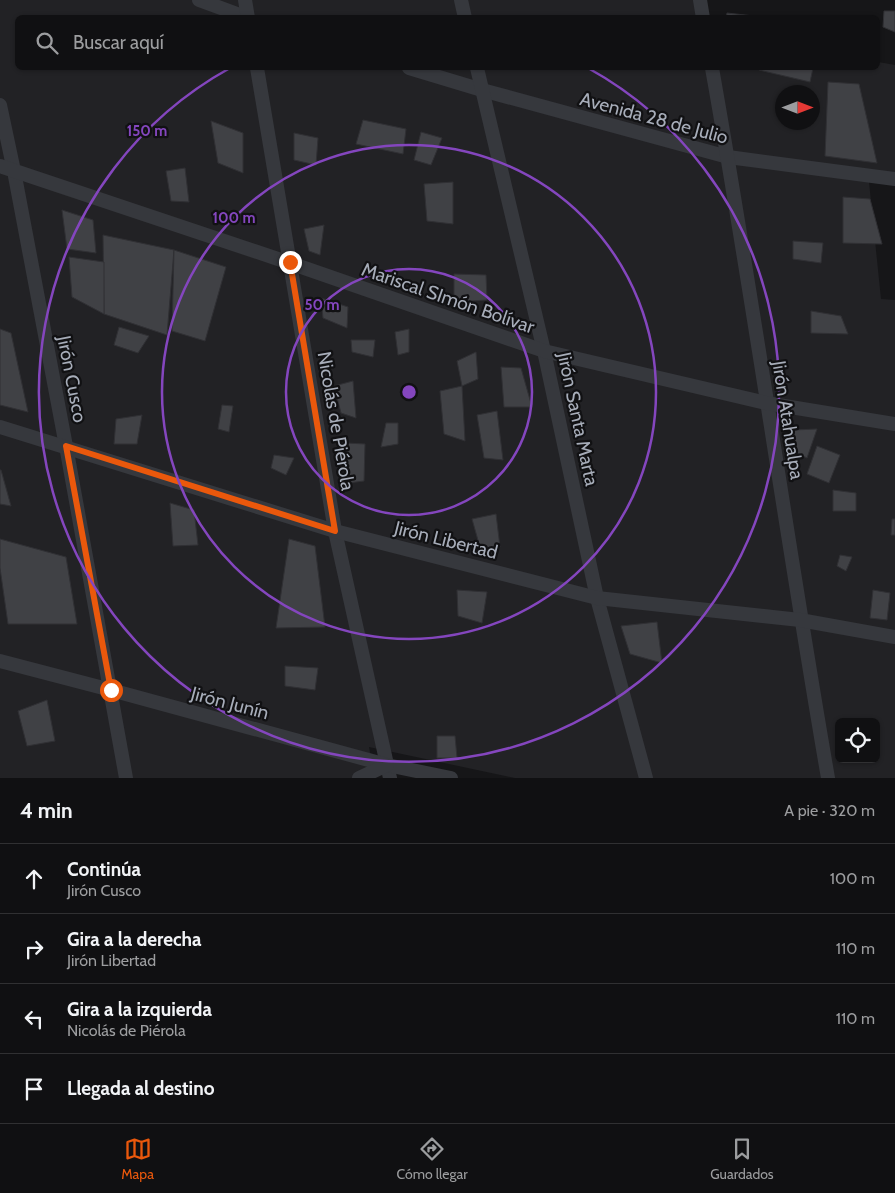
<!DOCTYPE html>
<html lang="es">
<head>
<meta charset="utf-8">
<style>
  :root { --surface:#101012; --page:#1e1e20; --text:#f1f3f6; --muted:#9c9d9f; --line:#303032; --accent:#ea580c }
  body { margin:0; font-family:Cabin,sans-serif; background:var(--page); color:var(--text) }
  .controls { position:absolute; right:15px; bottom:15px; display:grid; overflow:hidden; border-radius:8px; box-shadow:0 1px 4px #0004 }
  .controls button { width:45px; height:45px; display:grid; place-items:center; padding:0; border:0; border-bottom:1px solid var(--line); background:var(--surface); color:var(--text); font:25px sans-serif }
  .compass { position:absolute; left:775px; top:85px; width:45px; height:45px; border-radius:50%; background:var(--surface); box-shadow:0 1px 4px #0004; rotate:90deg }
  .stop { position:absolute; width:15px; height:15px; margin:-11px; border:4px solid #ea580c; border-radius:50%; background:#fff }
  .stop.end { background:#ea580c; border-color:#fff; box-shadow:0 1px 5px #0008 }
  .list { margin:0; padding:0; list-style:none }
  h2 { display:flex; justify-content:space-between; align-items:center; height:65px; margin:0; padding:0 20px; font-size:21px }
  h2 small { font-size:16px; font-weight:400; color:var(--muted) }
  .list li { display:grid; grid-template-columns:32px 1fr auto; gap:15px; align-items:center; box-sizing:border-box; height:70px; padding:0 20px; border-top:1px solid var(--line) }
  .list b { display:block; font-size:19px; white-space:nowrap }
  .list p { margin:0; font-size:16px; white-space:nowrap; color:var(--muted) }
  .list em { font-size:16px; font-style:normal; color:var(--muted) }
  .icon { flex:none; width:28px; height:28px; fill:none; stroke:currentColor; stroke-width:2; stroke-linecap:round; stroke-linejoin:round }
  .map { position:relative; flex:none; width:895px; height:778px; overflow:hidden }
  .search { position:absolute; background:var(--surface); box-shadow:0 1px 4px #0004; left:15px; right:15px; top:15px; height:55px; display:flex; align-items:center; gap:12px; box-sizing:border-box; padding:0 18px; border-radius:8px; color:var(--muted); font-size:19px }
  .sheet { height:345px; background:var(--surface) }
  nav { display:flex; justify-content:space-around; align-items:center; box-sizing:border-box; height:70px; border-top:1px solid var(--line); background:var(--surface); font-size:14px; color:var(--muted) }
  nav a { display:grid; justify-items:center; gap:2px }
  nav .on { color:var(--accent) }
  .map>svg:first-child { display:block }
</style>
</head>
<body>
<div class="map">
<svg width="895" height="778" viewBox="0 0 895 778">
  <rect width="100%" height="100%" fill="#161618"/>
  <path fill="#222225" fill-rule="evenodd" d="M0 0H704L707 17 18 18V68H878V62L895 65V185L869 182 881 299 895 300V778H515L369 747 375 778H0ZM782 92H812V122H782ZM839 722H876V759H839Z"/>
  <g fill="#404145" stroke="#303034">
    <polygon points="884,11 895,11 895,32 883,27"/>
    <polygon points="727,13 772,18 726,18"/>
    <polygon points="760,68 813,68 810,82 759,70"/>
    <polygon points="828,82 859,84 877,163 825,156"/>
    <polygon points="363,120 406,129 403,154 356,144"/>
    <polygon points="211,121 243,133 243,173 218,163"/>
    <polygon points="421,132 442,138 431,165 414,160"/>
    <polygon points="294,133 318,138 316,165 294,160"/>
    <polygon points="185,168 189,202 171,201 166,171"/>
    <polygon points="453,182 453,224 427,221 424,184"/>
    <polygon points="843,197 870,199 882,244 843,243"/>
    <polygon points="62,210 93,220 96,253 67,249"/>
    <polygon points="324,225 320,255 309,251 304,229"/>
    <polygon points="103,235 174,250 167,335 104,314"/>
    <polygon points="793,241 823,243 821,263 793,259"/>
    <polygon points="174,250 226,267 205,341 172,331"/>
    <polygon points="69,257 104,262 104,314 72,297"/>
    <polygon points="454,274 486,275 487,300 454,302"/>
    <polygon points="321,298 348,307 347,328 323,318"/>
    <polygon points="811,311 841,316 848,334 811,333"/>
    <polygon points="119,327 149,336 138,353 114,345"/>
    <polygon points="0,329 11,333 28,412 0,405"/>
    <polygon points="409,329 409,352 398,355 395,332"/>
    <polygon points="351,340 375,340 373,357 352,352"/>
    <polygon points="476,352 478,379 462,386 457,361"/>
    <polygon points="501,367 521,368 532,407 504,407"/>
    <polygon points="353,381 356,418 341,413 334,386"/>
    <polygon points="462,386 465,441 444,434 440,391"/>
    <polygon points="222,405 233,406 229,432 218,429"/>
    <polygon points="497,411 503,460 484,458 477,415"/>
    <polygon points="142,415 137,444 114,444 116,419"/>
    <polygon points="386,423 398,423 398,444 381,447"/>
    <polygon points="817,429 807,458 791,450 794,430"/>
    <polygon points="346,443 365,444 364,481 348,483"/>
    <polygon points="817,446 840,455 829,483 807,474"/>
    <polygon points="274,455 294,458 286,475 271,468"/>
    <polygon points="0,470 1,470 11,506 0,504"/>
    <polygon points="833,490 856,493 856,511 833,511"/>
    <polygon points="170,503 194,510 198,545 173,546"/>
    <polygon points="496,514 500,547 481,551 472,519"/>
    <polygon points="892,519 895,519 895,535 891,535"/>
    <polygon points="0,539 66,557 77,624 8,624 0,568"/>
    <polygon points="289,539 315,546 325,627 276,628"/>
    <polygon points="840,555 852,557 846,571 837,566"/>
    <polygon points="457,590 487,592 482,623 458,616"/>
    <polygon points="873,590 890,593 887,620 870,618"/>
    <polygon points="657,622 662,663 630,654 621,626"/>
    <polygon points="285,666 318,668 315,690 285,686"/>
    <polygon points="47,700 55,741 27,746 18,711"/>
    <polygon points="437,736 455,736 457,758 437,758"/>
  </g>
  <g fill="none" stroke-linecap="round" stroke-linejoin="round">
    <g stroke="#36383d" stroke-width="14">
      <polyline points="199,0 248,18"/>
      <polyline points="245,0 248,18"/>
      <polyline points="461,0 465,18"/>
      <polyline points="700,0 703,18"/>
      <polyline points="257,68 335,531 390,778"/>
      <polyline points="409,68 482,90 728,157 895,179"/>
      <polyline points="477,68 544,351 597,598 646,778"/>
      <path d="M712 68C754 304 787 542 828 778"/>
      <polyline points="0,105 14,171 66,446 126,778"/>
      <polyline points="0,166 290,263 544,351 766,403 895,424"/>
      <polyline points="0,427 335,531 597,598 800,620 895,637"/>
      <polyline points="0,661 111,690 387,765 451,778"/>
      <polyline points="359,778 387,765"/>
    </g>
  </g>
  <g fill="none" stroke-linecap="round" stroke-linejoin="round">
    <polyline stroke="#ea580c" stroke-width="6" points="111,690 66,446 335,531 290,262"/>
  </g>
  <g fill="none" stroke="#8446be" stroke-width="2.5">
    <circle cx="409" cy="392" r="123"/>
    <circle cx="409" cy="392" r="247"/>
    <path d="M588 68A370 370 0 1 1 230 68"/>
  </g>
  <g text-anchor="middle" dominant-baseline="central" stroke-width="4.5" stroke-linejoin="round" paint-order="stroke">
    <g font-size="19" fill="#a7adb9" stroke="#111113">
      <text transform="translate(654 118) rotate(15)">Avenida 28 de Julio</text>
      <text transform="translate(448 298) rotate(19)">Mariscal SImón Bolívar</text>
      <text transform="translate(72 379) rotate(79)">Jirón Cusco</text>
      <text transform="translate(578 419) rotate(78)">Jirón Santa Marta</text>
      <text transform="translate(788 420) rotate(81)">Jirón Atahualpa</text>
      <text transform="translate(336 421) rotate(80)">Nicolás de Piérola</text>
      <text transform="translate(446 540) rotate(14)">Jirón Libertad</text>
      <text transform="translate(230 703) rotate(15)">Jirón Junín</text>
    </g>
  </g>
  <circle cx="409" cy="392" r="8" fill="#8446be" stroke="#111113" stroke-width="2.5"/>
  <g font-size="15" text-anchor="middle" font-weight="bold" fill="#8446be" stroke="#111113" stroke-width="4.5" stroke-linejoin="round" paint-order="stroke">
    <text x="147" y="136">150 m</text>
    <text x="234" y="223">100 m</text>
    <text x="322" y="310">50 m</text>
  </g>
</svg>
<div class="controls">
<button><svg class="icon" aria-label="locate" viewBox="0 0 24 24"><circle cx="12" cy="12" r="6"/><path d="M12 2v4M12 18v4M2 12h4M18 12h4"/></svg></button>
</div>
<svg class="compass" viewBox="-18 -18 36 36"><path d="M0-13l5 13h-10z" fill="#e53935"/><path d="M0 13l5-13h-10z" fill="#9c9d9f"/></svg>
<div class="stop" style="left:111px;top:690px"></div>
<div class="stop end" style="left:290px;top:262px"></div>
<div class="search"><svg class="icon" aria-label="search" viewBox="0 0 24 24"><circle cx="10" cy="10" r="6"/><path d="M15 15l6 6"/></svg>Buscar aquí</div>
</div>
<section class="sheet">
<h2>4 min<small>A pie · 320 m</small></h2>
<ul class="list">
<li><svg class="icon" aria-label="ahead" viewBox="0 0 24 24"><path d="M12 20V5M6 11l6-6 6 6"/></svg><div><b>Continúa</b><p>Jirón Cusco</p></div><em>100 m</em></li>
<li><svg class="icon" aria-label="right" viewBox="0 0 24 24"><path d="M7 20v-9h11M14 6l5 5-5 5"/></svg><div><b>Gira a la derecha</b><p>Jirón Libertad</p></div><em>110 m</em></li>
<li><svg class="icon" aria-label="left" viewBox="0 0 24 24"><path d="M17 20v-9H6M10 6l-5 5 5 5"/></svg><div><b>Gira a la izquierda</b><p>Nicolás de Piérola</p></div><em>110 m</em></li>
<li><svg class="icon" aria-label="arrive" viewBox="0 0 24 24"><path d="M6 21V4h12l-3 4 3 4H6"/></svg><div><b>Llegada al destino</b></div></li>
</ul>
</section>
<nav>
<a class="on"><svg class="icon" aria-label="map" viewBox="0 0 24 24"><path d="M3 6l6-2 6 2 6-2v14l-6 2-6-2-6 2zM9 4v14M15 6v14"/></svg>Mapa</a>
<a><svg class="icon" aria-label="directions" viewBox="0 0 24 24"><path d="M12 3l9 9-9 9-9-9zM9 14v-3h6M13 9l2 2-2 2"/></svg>Cómo llegar</a>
<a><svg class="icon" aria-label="saved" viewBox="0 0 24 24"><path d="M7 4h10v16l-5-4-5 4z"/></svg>Guardados</a>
</nav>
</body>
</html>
